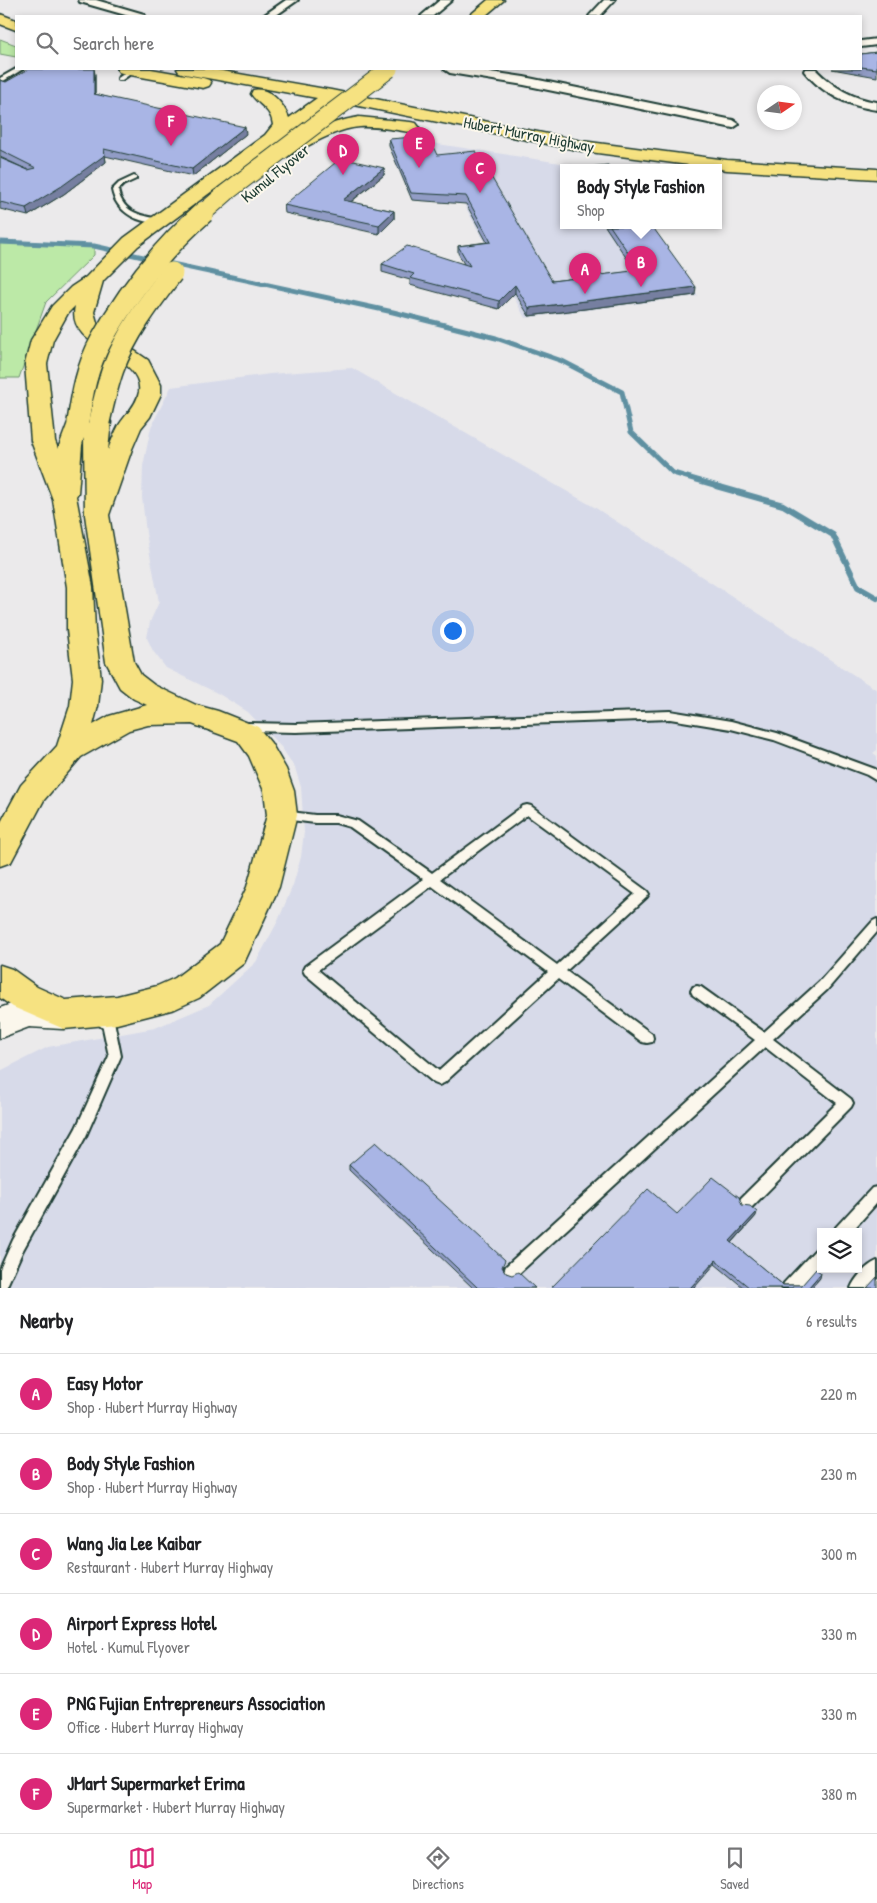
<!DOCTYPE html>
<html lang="en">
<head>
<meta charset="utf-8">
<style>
  :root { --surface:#fff; --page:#f2f2f2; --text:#202124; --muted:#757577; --line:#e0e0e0; --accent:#db2777 }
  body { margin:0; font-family:"Patrick Hand",sans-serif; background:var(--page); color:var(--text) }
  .controls { position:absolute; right:15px; bottom:15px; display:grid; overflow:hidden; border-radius:0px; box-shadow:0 2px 8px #0003 }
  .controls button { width:45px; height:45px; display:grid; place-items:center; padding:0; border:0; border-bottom:1px solid var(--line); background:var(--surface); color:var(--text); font:25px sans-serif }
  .compass { position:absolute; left:757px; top:85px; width:45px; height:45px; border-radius:50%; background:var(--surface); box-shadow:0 2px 8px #0003; rotate:77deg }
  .you { position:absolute; left:452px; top:630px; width:18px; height:18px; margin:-12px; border:4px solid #fff; border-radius:50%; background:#1a73e8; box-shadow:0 0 0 8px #1a73e833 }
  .badge { display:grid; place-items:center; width:32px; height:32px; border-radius:50%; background:var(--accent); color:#fff; font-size:16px; font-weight:700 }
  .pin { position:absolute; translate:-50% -41px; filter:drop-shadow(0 1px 2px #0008) }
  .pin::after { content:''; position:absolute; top:26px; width:18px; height:15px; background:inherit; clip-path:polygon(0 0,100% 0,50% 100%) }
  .popup { position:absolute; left:560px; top:164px; width:162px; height:65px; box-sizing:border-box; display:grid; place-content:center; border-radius:0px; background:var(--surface); filter:drop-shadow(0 1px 4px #0005); font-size:16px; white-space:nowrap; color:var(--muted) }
  .popup b { font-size:19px; color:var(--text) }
  .popup::after { content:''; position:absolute; left:50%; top:100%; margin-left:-10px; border:10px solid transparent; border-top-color:var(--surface) }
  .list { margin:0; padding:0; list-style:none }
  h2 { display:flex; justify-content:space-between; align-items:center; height:65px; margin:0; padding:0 20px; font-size:21px }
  h2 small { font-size:16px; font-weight:400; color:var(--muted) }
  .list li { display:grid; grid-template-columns:32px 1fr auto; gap:15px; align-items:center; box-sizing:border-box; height:80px; padding:0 20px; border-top:1px solid var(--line) }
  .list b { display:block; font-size:19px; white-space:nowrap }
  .list p { margin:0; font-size:16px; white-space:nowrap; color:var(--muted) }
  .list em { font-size:16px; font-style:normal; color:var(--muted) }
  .icon { flex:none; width:28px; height:28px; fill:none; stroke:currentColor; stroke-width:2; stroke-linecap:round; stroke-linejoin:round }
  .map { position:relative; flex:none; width:877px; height:1288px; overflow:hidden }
  .search { position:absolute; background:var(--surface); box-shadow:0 2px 8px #0003; left:15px; right:15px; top:15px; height:55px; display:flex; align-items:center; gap:12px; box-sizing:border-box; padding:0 18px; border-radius:0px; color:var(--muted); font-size:19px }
  .sheet { height:545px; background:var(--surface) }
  nav { display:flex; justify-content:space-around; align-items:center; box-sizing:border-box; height:70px; border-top:1px solid var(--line); background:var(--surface); font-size:14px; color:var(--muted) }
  nav a { display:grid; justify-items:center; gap:2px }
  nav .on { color:var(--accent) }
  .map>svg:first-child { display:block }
</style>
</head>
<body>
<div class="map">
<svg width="877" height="1288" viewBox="0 0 877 1288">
  <rect width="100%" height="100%" fill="#ebeaeb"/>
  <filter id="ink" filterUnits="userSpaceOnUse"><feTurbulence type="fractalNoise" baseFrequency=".02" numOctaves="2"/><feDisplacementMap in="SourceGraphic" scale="10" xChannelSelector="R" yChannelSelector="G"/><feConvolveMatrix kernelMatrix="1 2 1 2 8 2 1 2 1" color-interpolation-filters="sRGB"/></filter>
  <g filter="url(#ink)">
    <g fill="#d7dae9" fill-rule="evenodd">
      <polygon points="431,143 593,168 564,168 564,226 648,226 698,296 525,318"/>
      <path d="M352 368 594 507 877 690V750L873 753 877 756V1288H0V1071L48 1047 155 1028 209 1005 256 962 278 921 293 885 301 857 304 832 301 787 295 768 282 748 248 712 219 694 166 668 153 651 147 638 150 622 159 602 146 533 142 497 143 466 151 427 171 387 270 374ZM821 1232H858V1269H821Z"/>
    </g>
    <g fill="#bce9a7" stroke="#6e936e">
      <polygon points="0,39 16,45 16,57 0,54"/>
      <polygon points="0,242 94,246 94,255 46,302 19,378 0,378"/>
    </g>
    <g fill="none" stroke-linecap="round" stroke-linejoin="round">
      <g stroke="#5e90a1" stroke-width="5">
        <polyline points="0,242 94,246 152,259"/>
        <polyline points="172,264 393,312 496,338 562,361 622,392 631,432 673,473 721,487"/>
      </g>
      <polyline stroke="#5e90a1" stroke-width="6" points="716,486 783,505 833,535 858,587 877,598"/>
      <g stroke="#1f3d34" stroke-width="4">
        <g id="lane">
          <polygon points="16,69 23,69 0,83 0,78"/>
          <polygon points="131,69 136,70 122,80 118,80 118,78"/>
          <path d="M134 176 136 177V179L123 185 118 190C123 215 143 215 163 220V222C141 225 116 213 112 190L119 183Z"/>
          <polygon points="670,711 731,721 777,733 875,769 877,771 877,781 867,775 774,740 731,729 670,719 296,732 246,731 242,730 241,727 242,724 246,723 296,724"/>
          <path d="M527 805 531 806 647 891 649 894 647 897 566 971 652 1034 653 1038 652 1042 647 1043 642 1042 558 979 444 1083 439 1085 434 1083 305 974 303 970 305 966 423 879 350 827 336 823H315L283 819 279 818 277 815 279 812 283 811 315 815H336L358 821 432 873 523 806ZM527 815 635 894 557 965 440 879ZM432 886 548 972 439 1071 318 970Z"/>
          <polygon points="877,919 877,932 827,990 773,1039 851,1099 853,1103 851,1107 751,1208 746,1209 741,1208 739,1203 741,1198 837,1103 765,1047 516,1276 511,1278 506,1276 504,1271 506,1266 755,1040 693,995 691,991 693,987 697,986 701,987 764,1032 819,982 873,921"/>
          <polygon points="99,1013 114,1021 121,1056 86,1136 23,1250 6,1288 0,1288 0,1269 13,1240 76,1128 109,1056 103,1028 95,1022 93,1018 95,1014"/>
          <polygon points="877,1187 877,1203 851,1232 834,1232 836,1227 872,1188"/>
          <polygon points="821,1247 821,1265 799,1288 782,1288 784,1283 816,1249"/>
          <path d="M877 1261V1278L868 1288H851C855 1278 867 1265 877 1261Z"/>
        </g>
      </g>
      <g stroke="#1f3d34" stroke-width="4">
        <g id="street">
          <polygon points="79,0 96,0 144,14 145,16 129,16 80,2"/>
          <polygon points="286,0 298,0 275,16 263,16"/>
          <polygon points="440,0 452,0 433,16 421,16"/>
          <polygon points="604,0 615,0 600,16 589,16"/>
          <polygon points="877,39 877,45 861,47 861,41"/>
          <polygon points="444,69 470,69 524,77 733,120 739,124 733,128 524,85 450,73"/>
          <path d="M805 69H817L816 70C833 87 853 99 877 102V110C849 106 822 94 804 71Z"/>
        </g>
      </g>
      <g stroke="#1f3d34" stroke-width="3">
        <polygon id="secondary" points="28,998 62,1001 74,1005 79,1015 74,1025 62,1029 29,1027 0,1038 0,1008"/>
      </g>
      <g stroke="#1f3d34" stroke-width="3">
        <g id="highway">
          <polygon points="488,0 504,0 485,16 469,16"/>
          <polygon points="0,14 16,20 16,30 0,24"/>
          <polygon points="117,69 151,69 203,78 209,80 211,83 209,86 203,88 125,74 119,72"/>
          <path d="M177 69H211L331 90 582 141 727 160 877 169V179L727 170 582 151 334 101 138 246 103 281 94 312 98 326 148 360 161 385V394L150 417 141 428 132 449 109 515 134 662 141 675 154 685 196 705 218 711 258 727 271 743 286 769 294 791 297 815 279 887 244 963 199 998 175 1009 117 1024 64 1029 13 1007 0 998V965L12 969 37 987 66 1000 117 996 157 986 175 978 220 944 247 887 267 815 264 791 249 756 238 741 192 724 148 725 129 730 81 757 44 800 11 862 0 866V824L21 785 57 746 70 706 73 679 67 630V587L53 500 31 441 25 364 31 340 52 306 71 287 86 277 124 238 265 135 273 125C271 108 259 106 251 94L253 90C269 86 284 104 289 118L317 98 185 74 179 72ZM75 306C65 350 144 353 139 392 137 405 125 415 119 425 115 433 111 441 108 450L111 422 107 417 99 415 91 417 89 420 86 417 78 415 70 417 58 449 55 441 47 364 53 340 68 313ZM84 438 85 515 106 662 120 688 134 699 147 705 109 716 93 725 98 706 101 679 95 630 93 587 76 496 78 493 82 445Z"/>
          <path d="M359 117 410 122 416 123 419 127 416 131 410 132C394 130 377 126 360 127 337 128 306 147 285 158L279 159 273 158 270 154 273 150C300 136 328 122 359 117Z"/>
        </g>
      </g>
      <use href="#lane" fill="#fbf7ec" fill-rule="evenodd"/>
      <use href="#street" fill="#fbf7ec" fill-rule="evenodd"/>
      <use href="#secondary" fill="#fbf7ec" fill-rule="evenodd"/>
      <use href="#highway" fill="#f6e281" fill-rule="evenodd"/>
      <g stroke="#1f3d34" stroke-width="19" stroke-linecap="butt">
        <polyline id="highway-bridge-far1" points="202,214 227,192 389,69"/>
      </g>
      <g stroke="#1f3d34" stroke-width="24" stroke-linecap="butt">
        <g id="highway-bridge">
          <path d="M78 422C82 395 87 366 101 341 127 294 163 248 204 212"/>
          <path d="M99 422C103 404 107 386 113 369 126 334 149 303 172 273"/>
        </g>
      </g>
      <use href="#highway-bridge-far1" stroke="#f6e281" stroke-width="17"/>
      <use href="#highway-bridge" stroke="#f6e281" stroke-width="21"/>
    </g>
    <g fill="#919cc5" stroke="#1f3d34">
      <polygon points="877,52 877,77 832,69 861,69 861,54"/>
      <polygon points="95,74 95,94 246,134 193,176 105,156 106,162 64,194 28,216 0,209 0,158 28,170 0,157 0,80 6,82"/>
      <polygon points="389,139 437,155 552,281 635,271 605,226 652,226 695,295 529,316 515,293 499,309 410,285 410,280 382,272 382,264 464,264 458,253 458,246 487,242 466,204 412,200 389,146"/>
      <polygon points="384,168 384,175 351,202 394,211 394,219 379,234 285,213 284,205"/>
      <polygon points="349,1165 504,1265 503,1269 506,1273 535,1288 473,1288 349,1170"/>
      <polygon points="742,1205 756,1216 732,1243 783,1285 802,1285 820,1278 811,1288 744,1288 715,1264 677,1214"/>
    </g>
    <g fill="#767fa0" stroke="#1f3d34">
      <polygon points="94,69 95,74 95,101 94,94"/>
      <polygon points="245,127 246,134 193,176 192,169"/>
      <polygon points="105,155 106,162 64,194 28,216 26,208"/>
      <polygon points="384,168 384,175 343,208 343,200"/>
      <polygon points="394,211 394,219 379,234 379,225"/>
      <polygon points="515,285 515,293 499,309 499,301"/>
      <polygon points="696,287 695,295 529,316 529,308"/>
      <polygon points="757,1212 756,1216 729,1246 730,1241"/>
      <polygon points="716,1260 715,1264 694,1288 690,1288"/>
      <polygon points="821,1273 820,1278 811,1288 808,1288"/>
    </g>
    <g fill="#a9b5e5" stroke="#1f3d34">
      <polygon points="877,52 877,69 861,67 861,54"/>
      <polygon points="29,69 94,69 94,94 245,127 192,169 104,149 105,155 62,186 26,208 0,202 0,158 28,170 36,168 0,150 0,80 6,82"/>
      <polygon points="428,136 437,155 476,151 552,281 640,270 610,226 652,226 696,287 529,308 515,285 499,301 410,278 414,274 382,264 407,246 470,266 458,246 491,242 466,196 411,193 389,139"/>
      <polygon points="341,158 384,168 343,200 394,211 379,225 284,205"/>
      <polygon points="608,165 610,168 580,168"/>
      <polygon points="376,1142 505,1260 502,1267 506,1273 512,1275 518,1272 535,1288 478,1288 349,1165"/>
      <polygon points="713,1177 739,1197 742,1205 750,1206 757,1212 730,1241 783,1285 802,1285 816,1269 821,1273 808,1288 750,1288 716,1260 690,1288 551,1288 648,1189 677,1214"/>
      <polygon points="877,1277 877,1288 867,1288"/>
    </g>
  </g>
  <g text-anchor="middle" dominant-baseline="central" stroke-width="4" stroke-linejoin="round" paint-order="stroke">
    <g font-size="16" fill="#1f3d34" stroke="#fbf7ec">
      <text transform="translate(529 134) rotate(11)">Hubert Murray Highway</text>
      <text transform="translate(275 173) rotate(-39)">Kumul Flyover</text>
    </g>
  </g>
</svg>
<div class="controls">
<button><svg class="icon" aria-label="layers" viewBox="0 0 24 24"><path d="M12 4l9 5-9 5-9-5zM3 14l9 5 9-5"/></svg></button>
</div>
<svg class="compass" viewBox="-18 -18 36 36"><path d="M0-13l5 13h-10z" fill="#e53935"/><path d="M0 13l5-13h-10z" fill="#757577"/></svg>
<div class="you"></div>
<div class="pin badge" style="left:585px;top:294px">A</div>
<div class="pin badge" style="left:641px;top:287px">B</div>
<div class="popup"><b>Body Style Fashion</b>Shop</div>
<div class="pin badge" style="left:480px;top:193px">C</div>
<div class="pin badge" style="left:343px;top:175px">D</div>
<div class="pin badge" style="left:419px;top:168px">E</div>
<div class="pin badge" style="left:171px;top:146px">F</div>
<div class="search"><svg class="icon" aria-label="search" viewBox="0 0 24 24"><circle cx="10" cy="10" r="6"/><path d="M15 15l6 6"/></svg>Search here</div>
</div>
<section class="sheet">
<h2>Nearby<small>6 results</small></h2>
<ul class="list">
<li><span class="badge">A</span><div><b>Easy Motor</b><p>Shop · Hubert Murray Highway</p></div><em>220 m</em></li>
<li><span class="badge">B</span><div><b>Body Style Fashion</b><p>Shop · Hubert Murray Highway</p></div><em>230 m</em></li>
<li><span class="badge">C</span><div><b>Wang Jia Lee Kaibar</b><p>Restaurant · Hubert Murray Highway</p></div><em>300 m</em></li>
<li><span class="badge">D</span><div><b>Airport Express Hotel</b><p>Hotel · Kumul Flyover</p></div><em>330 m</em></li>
<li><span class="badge">E</span><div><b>PNG Fujian Entrepreneurs Association</b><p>Office · Hubert Murray Highway</p></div><em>330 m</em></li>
<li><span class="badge">F</span><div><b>JMart Supermarket Erima</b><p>Supermarket · Hubert Murray Highway</p></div><em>380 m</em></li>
</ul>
</section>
<nav>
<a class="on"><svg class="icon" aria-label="map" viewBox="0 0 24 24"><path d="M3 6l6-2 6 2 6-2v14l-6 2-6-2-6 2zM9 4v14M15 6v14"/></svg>Map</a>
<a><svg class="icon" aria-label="directions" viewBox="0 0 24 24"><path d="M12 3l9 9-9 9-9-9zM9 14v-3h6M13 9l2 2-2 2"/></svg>Directions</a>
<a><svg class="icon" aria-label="saved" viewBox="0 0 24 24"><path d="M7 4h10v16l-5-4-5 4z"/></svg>Saved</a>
</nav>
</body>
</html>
